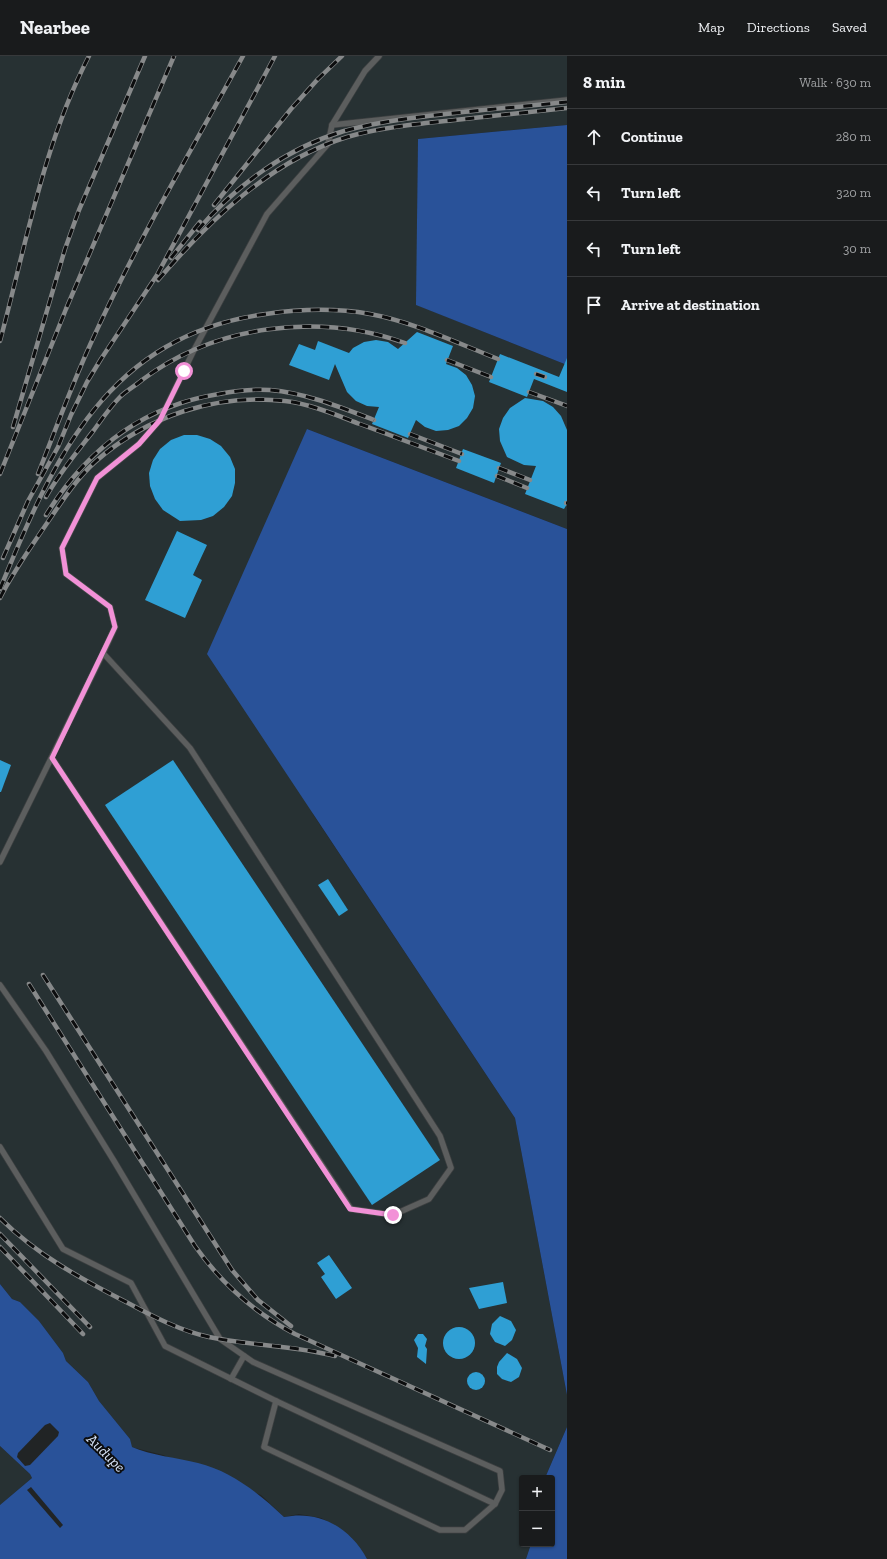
<!DOCTYPE html>
<html lang="en">
<head>
<meta charset="utf-8">
<style>
  :root { --surface:#191b1c; --page:#262829; --text:#f1f3f6; --muted:#9fa1a3; --line:#37393b }
  body { margin:0; font-family:"Zilla Slab",serif; background:var(--page); color:var(--text) }
  .controls { position:absolute; right:12px; bottom:12px; display:grid; overflow:hidden; border-radius:4px; box-shadow:0 1px 3px #0004 }
  .controls button { width:36px; height:36px; display:grid; place-items:center; padding:0; border:0; border-bottom:1px solid var(--line); background:var(--surface); color:var(--text); font:20px sans-serif }
  .stop { position:absolute; width:12px; height:12px; margin:-9px; border:3px solid #f291d7; border-radius:50%; background:#fff }
  .stop.end { background:#f291d7; border-color:#fff; box-shadow:0 1px 4px #0008 }
  .list { margin:0; padding:0; list-style:none }
  h2 { display:flex; justify-content:space-between; align-items:center; height:52px; margin:0; padding:0 16px; font-size:17px }
  h2 small { font-size:13px; font-weight:400; color:var(--muted) }
  .list li { display:grid; grid-template-columns:26px 1fr auto; gap:12px; align-items:center; box-sizing:border-box; height:56px; padding:0 16px; border-top:1px solid var(--line) }
  .list b { display:block; font-size:15px; white-space:nowrap }
  .list em { font-size:13px; font-style:normal; color:var(--muted) }
  .icon { flex:none; width:22px; height:22px; fill:none; stroke:currentColor; stroke-width:2; stroke-linecap:round; stroke-linejoin:round }
  .map { position:relative; flex:none; width:567px; height:1503px; overflow:hidden }
  header { display:flex; align-items:center; gap:24px; box-sizing:border-box; height:56px; padding:0 20px; background:var(--surface); border-bottom:1px solid var(--line) }
  header strong { font-size:19px }
  nav { display:flex; gap:22px; margin-inline-start:auto; font-size:14px }
  main { display:flex }
  aside { flex:1; background:var(--surface) }
  .map>svg:first-child { display:block }
</style>
</head>
<body>
<header>
<strong>Nearbee</strong>
<nav><a>Map</a><a>Directions</a><a>Saved</a></nav>
</header>
<main>
<div class="map">
<svg width="567" height="1503" viewBox="0 0 567 1503">
  <rect width="100%" height="100%" fill="#212425"/>
  <g fill="#273133">
    <polygon points="0,0 567,0 567,69 418,83 417,249 567,309 567,473 307,373 313,758 515,1062 567,1339 567,1371 545,1422 522,1422 522,1488 531,1488 526,1503 367,1503 351,1481 334,1469 321,1462 299,1458 284,1461 261,1439 163,1399 131,1391 130,1383 99,1345 88,1326 66,1305 63,1297 39,1265 20,1246 12,1243 0,1228"/>
    <polygon points="0,1390 30,1418 32,1422 0,1449"/>
  </g>
  <g fill="#295299">
    <polygon points="567,69 567,309 416,249 418,83"/>
    <polygon points="307,373 567,473 567,1339 515,1062 207,598"/>
    <path d="M0 1228 12 1243 20 1246 39 1265 63 1297 66 1305 88 1326 99 1345 130 1383 132 1391C150 1399 178 1402 198 1407 231 1415 260 1438 284 1461 319 1454 350 1471 367 1503H0V1449L32 1422 30 1418 0 1390Z"/>
    <polygon points="567,1371 567,1503 526,1503 531,1488 552,1488 552,1422 545,1422"/>
  </g>
  <g fill="#212425">
    <polygon points="50,1367 59,1376 58,1380 30,1409 25,1410 17,1401 18,1397 45,1369"/>
    <polygon points="31,1431 63,1469 60,1472 27,1434"/>
  </g>
  <g fill="#2f9fd4">
    <polygon points="417,276 453,290 446,308 457,312 466,319 472,329 475,340 473,352 467,362 459,370 448,374 436,375 425,371 416,364 408,382 372,368 379,351 367,350 356,345 347,336 335,308 329,324 289,309 299,288 315,294 318,285 349,297 353,292 364,286 376,284 388,286 398,293"/>
    <polygon points="500,298 559,321 567,302 567,336 534,323 527,341 489,326"/>
    <polygon points="525,342 543,345 553,351 561,360 567,374 567,448 564,453 525,438 536,410 524,409 507,401 500,385 499,373 503,362 510,352"/>
    <polygon points="184,379 197,379 210,383 221,390 230,401 235,413 235,427 232,440 224,451 213,460 201,464 180,465 163,454 155,443 150,430 149,417 153,404 160,393 171,384"/>
    <polygon points="463,393 501,407 494,427 456,412"/>
    <polygon points="177,475 207,489 193,519 202,524 185,562 145,544"/>
    <polygon points="0,704 11,709 1,736 0,736"/>
    <polygon points="173,704 440,1104 372,1149 105,749"/>
    <polygon points="328,823 348,854 339,860 318,829"/>
    <polygon points="329,1199 352,1232 336,1243 321,1221 325,1218 317,1207"/>
    <polygon points="503,1226 507,1247 479,1253 469,1232"/>
    <polygon points="500,1260 511,1265 516,1274 512,1284 505,1290 495,1286 490,1278 492,1268"/>
    <circle cx="459" cy="1287" r="16"/>
    <polygon points="418,1278 423,1278 427,1283 425,1290 427,1293 426,1308 417,1301 418,1292 414,1284"/>
    <polygon points="507,1297 517,1303 522,1312 519,1321 511,1326 502,1323 497,1318 497,1311 499,1306"/>
    <circle cx="476" cy="1325" r="9"/>
  </g>
  <g fill="none" stroke-linecap="round" stroke-linejoin="round">
    <g stroke="#3c3f40" stroke-width="7">
      <g id="lane">
        <polyline points="332,69 567,44"/>
        <polyline points="52,702 351,1153 393,1159 429,1143 451,1112 440,1080 190,692 103,597"/>
        <polyline points="0,806 103,597 115,571 110,551 66,518 62,492 97,422 139,388 160,364 194,294 267,158 328,88 332,69 365,15 379,0"/>
        <polyline points="0,929 46,995 114,1105 220,1283 253,1306 500,1415 502,1434 495,1448 465,1474 440,1474 264,1391 276,1345"/>
        <polyline points="0,1091 63,1193 131,1227 165,1290 276,1345 495,1448"/>
        <polyline points="231,1323 244,1300"/>
      </g>
    </g>
    <use href="#lane" stroke="#5c5e5e" stroke-width="5.5"/>
    <g stroke="#87898a" stroke-width="4.5">
      <g id="rail">
        <polyline points="214,149 291,53 318,23 342,0"/>
        <path d="M198 174C236 129 287 92 344 75 381 65 418 61 455 57 492 53 530 50 567 46"/>
        <polyline points="171,202 200,166"/>
        <path d="M158 224C209 165 270 105 347 81 382 71 419 68 455 64 492 60 530 56 567 52"/>
        <path d="M0 285C26 189 43 89 89 0"/>
        <polyline points="447,304 491,321"/>
        <polyline points="536,318 545,321"/>
        <polyline points="529,336 567,350"/>
        <polyline points="13,371 65,193 79,154 145,0"/>
        <polyline points="410,378 462,398"/>
        <polyline points="499,412 530,424"/>
        <polyline points="0,418 66,253 174,0"/>
        <path d="M38 418C55 375 71 331 90 289 135 189 191 95 243 0"/>
        <polyline points="497,420 527,432"/>
        <path d="M46 441C59 417 77 396 94 374 102 363 110 351 120 341 126 335 135 330 142 324 215 269 319 256 405 287"/>
        <polyline points="566,447 567,447"/>
        <path d="M46 459C87 393 142 350 219 338 235 335 253 333 270 334 306 337 340 351 374 364"/>
        <polyline points="3,502 28,445 58,391 71,359 87,326 101,303 157,219 275,0"/>
        <path d="M0 533C54 401 108 279 266 258 300 253 336 252 370 258 414 266 457 287 498 303"/>
        <path d="M0 542C12 518 28 495 43 473 59 450 74 425 95 406 147 360 216 337 285 345 311 348 336 359 360 368 393 380 426 393 459 405"/>
        <polyline points="43,919 232,1214 258,1244 291,1270"/>
        <path d="M29 928 195 1190C221 1227 255 1257 295 1278L550 1394"/>
        <path d="M0 1162C37 1199 83 1224 128 1247 154 1261 181 1275 209 1281 251 1290 293 1289 335 1300"/>
        <polyline points="0,1178 90,1271"/>
        <polyline points="0,1191 83,1278"/>
      </g>
    </g>
    <use href="#rail" stroke="#0c0d0e" stroke-width="3" stroke-dasharray="9" stroke-linecap="butt"/>
  </g>
  <g fill="none" stroke-linecap="round" stroke-linejoin="round">
    <polyline stroke="#f291d7" stroke-width="5" points="184,315 160,364 139,388 97,422 62,492 66,518 110,551 115,571 52,702 350,1153 393,1159"/>
  </g>
  <g text-anchor="middle" dominant-baseline="central" stroke-width="4" stroke-linejoin="round" paint-order="stroke">
    <g font-size="15" font-style="italic" fill="#d7e4f8" stroke="#0c0d0e">
      <text transform="translate(106 1397) rotate(45)">Audupe</text>
    </g>
  </g>
</svg>
<div class="controls">
<button>+</button>
<button>−</button>
</div>
<div class="stop" style="left:184px;top:315px"></div>
<div class="stop end" style="left:393px;top:1159px"></div>
</div>
<aside>
<h2>8 min<small>Walk · 630 m</small></h2>
<ul class="list">
<li><svg class="icon" aria-label="ahead" viewBox="0 0 24 24"><path d="M12 20V5M6 11l6-6 6 6"/></svg><div><b>Continue</b></div><em>280 m</em></li>
<li><svg class="icon" aria-label="left" viewBox="0 0 24 24"><path d="M17 20v-9H6M10 6l-5 5 5 5"/></svg><div><b>Turn left</b></div><em>320 m</em></li>
<li><svg class="icon" aria-label="left" viewBox="0 0 24 24"><path d="M17 20v-9H6M10 6l-5 5 5 5"/></svg><div><b>Turn left</b></div><em>30 m</em></li>
<li><svg class="icon" aria-label="arrive" viewBox="0 0 24 24"><path d="M6 21V4h12l-3 4 3 4H6"/></svg><div><b>Arrive at destination</b></div></li>
</ul>
</aside>
</main>
</body>
</html>
